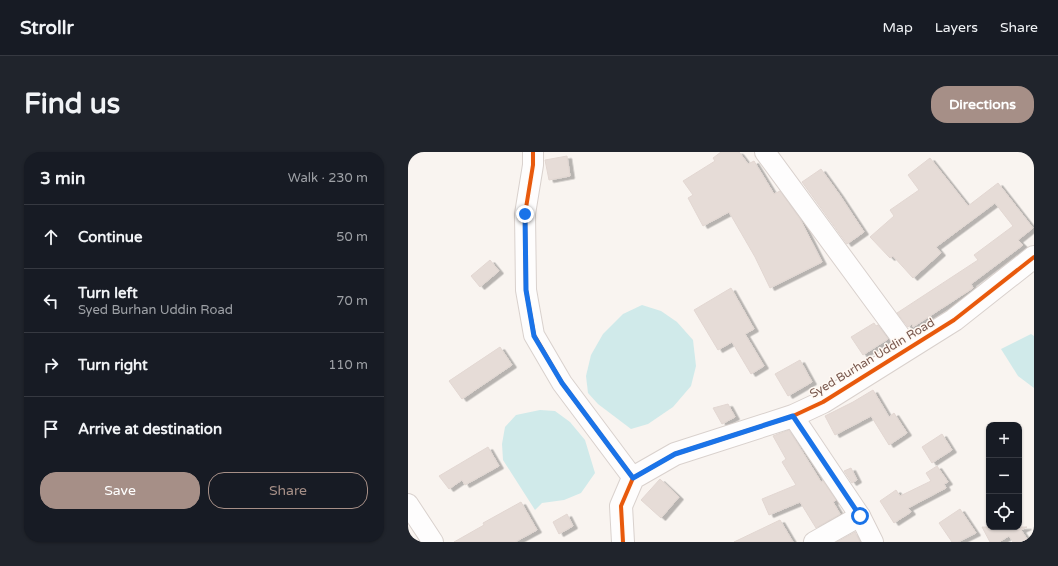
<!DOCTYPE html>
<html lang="en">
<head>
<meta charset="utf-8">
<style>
  :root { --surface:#171b24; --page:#20242c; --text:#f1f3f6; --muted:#9ea1a6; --line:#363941; --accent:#a68f87 }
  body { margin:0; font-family:"Varela Round",sans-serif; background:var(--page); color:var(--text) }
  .controls { position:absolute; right:12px; bottom:12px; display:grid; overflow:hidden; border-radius:8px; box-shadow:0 1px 3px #0004 }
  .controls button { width:36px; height:36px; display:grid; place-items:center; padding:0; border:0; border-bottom:1px solid var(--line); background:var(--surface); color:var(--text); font:20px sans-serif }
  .stop { position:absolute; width:12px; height:12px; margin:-9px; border:3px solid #1a73e8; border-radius:50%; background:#fff }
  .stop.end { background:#1a73e8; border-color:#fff; box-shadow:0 1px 4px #0008 }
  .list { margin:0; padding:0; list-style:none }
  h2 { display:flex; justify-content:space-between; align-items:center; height:52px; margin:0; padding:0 16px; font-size:17px }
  h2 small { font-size:13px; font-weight:400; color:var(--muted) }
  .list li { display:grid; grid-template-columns:26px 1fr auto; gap:12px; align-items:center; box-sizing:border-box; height:64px; padding:0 16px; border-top:1px solid var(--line) }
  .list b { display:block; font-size:15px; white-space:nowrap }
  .list p { margin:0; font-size:13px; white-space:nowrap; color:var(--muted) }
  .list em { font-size:13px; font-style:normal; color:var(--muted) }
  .actions { display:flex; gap:8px; padding:12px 16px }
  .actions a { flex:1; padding:9px 0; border:1px solid var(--accent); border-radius:16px; text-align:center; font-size:14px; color:var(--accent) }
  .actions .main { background:var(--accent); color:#fff }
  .icon { flex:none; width:22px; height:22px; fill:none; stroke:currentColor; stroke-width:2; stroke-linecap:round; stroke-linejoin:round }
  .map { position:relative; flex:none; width:626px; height:390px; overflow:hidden; border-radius:16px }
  header { display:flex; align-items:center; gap:24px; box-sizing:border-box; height:56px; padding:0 20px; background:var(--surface); border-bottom:1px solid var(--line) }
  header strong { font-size:19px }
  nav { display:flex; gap:22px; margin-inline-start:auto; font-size:14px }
  .intro { display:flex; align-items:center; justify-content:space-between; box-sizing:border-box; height:96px; padding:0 24px }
  h1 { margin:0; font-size:28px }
  .button { padding:10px 18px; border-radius:16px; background:var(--accent); color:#fff; font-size:14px; font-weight:700 }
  main { display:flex; gap:24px; padding:0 24px }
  aside { flex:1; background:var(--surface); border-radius:16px; box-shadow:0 1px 3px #0004 }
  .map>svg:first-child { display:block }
</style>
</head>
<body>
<header>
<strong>Strollr</strong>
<nav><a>Map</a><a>Layers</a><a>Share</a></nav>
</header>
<div class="intro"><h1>Find us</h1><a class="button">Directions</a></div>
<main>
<aside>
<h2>3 min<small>Walk · 230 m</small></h2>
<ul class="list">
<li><svg class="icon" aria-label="ahead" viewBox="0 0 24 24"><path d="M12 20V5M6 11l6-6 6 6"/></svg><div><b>Continue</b></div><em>50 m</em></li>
<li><svg class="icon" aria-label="left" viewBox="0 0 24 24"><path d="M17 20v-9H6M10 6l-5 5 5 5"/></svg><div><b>Turn left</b><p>Syed Burhan Uddin Road</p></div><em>70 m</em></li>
<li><svg class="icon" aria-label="right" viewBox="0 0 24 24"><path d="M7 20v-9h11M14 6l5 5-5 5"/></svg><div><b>Turn right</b></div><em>110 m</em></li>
<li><svg class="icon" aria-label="arrive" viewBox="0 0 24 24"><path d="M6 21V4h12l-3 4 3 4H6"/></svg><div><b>Arrive at destination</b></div></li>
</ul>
<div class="actions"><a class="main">Save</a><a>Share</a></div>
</aside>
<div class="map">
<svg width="626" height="390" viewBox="0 0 626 390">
  <defs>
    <filter id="shadow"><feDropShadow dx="4.5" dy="2.5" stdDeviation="0" flood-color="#0004"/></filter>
  </defs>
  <rect width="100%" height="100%" fill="#f9f4f0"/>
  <g fill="#d0eaea">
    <polygon points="234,153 253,159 269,170 285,188 288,214 283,234 265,255 240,272 223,277 190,252 180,241 178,224 183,203 195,182 215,162"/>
    <polygon points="623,182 626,184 626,236 610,224 593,197"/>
    <polygon points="132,258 147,259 162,270 177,288 187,321 173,341 156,348 134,351 127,358 95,308 94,292 97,275 108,263"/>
  </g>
  <g fill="#e6dcd7" stroke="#e2d7d2" filter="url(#shadow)">
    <polygon points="313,0 331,0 340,12 346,9 366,42 372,39 392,67 414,110 362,136 347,105 321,60 295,74 280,46 285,43 275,29 307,9 305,6"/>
    <polygon points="159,4 162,24 141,28 137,8"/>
    <polygon points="522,6 560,54 590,31 625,76 610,88 615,93 563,132 565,136 505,175 504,172 500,175 489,161 570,108 566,103 605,74 587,51 528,95 533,101 505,126 485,104 482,106 462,85 486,64 482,58 511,38 500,23"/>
    <polygon points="413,17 431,42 456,80 439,92 394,30"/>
    <polygon points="82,108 91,119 72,135 63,124"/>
    <polygon points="323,136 346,177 337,182 356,214 343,222 324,190 310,198 286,158"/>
    <polygon points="466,171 468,174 470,173 480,187 455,203 443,185"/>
    <polygon points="92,195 104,213 54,247 41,229"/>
    <polygon points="392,208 404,230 380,244 367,222"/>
    <polygon points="465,238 481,265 486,261 499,281 481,293 463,264 427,283 417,264 445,250"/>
    <polygon points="320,252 327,265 314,272 305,256"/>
    <polygon points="381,278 413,330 415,329 428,348 425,350 432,362 408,376 392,350 361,363 354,347 388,333 374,310 378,307 365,284"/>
    <polygon points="534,282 544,298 524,311 514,295"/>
    <polygon points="80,295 91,314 57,333 54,328 41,337 31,324"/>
    <polygon points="529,314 540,330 536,332 538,336 500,356 503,360 486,371 472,349 488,338 492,344 523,329 518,321"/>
    <polygon points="443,316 449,328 444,331 436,319"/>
    <polygon points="252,327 271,345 253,366 233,348"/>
    <polygon points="113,350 129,378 107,390 46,390 76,373 75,371"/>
    <polygon points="552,357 568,381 550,390 544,390 531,371"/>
    <polygon points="159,362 165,374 151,382 145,370"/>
    <polygon points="372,368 385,390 326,390"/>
    <polygon points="574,375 619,375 613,378 621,390 605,390 601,384 591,390 582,390"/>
    <polygon points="447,380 452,390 429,390"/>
  </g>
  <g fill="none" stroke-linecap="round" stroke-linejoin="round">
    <g stroke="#d9d1cd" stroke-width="22">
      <g id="minor">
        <polyline points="125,0 125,13 117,62 118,138 126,183 154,231 225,326"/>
        <polyline points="357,0 501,196"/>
        <polyline points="385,264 452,364 465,390"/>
        <polyline points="0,352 25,390"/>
        <polyline points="406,390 452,364"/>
      </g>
    </g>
    <g stroke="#d9d1cd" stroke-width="24">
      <polyline id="tertiary" points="215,390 213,354 225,326 267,302 385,264 415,250 546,168 626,105"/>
    </g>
    <use href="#minor" stroke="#fefdfd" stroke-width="20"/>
    <use href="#tertiary" stroke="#fefdfd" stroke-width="22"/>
    <g stroke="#fff9f3" stroke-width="6">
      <g id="cycleway">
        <polyline points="125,0 125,13 117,62 118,138 126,183 154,231 225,326"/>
        <polyline points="215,390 213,354 225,326 267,302 385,264 415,250 546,168 626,105"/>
      </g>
    </g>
    <use href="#cycleway" stroke="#e8590c" stroke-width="4"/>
  </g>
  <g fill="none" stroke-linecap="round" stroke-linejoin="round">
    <polyline stroke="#1a73e8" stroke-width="5" points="117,62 118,138 126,184 154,231 225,326 267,302 385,264 452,364"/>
  </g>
  <g text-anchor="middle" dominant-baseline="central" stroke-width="3" stroke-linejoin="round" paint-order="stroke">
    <g font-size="12" fill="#79584e" stroke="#fff9f3">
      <text transform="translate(464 206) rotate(-31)">Syed Burhan Uddin Road</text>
    </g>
  </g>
</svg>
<div class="controls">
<button>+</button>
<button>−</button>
<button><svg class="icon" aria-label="locate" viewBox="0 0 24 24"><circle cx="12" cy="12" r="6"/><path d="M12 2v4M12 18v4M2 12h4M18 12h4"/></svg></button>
</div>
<div class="stop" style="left:452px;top:364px"></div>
<div class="stop end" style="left:117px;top:62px"></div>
</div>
</main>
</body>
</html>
